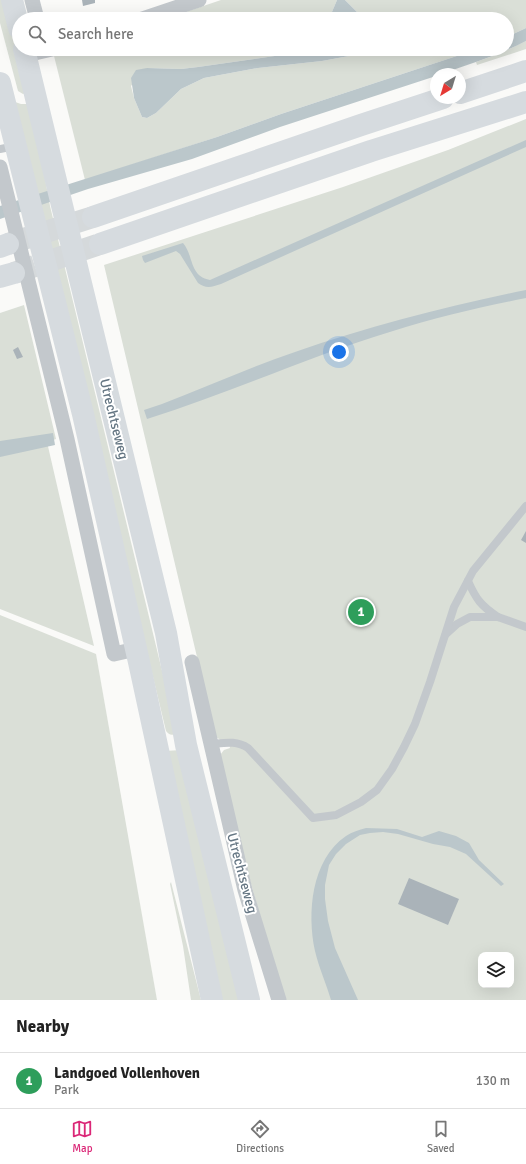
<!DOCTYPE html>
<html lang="en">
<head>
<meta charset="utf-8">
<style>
  :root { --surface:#fff; --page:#f2f2f2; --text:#222; --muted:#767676; --line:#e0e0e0; --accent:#db2777 }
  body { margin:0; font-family:Signika,sans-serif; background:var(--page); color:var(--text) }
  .controls { position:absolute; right:12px; bottom:12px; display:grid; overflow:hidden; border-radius:8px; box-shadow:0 4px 16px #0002 }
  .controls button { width:36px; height:36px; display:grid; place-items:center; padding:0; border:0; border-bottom:1px solid var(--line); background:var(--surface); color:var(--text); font:20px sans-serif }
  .compass { position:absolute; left:430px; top:68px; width:36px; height:36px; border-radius:50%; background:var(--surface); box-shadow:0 4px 16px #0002; rotate:218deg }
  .you { position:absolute; left:339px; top:352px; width:14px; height:14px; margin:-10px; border:3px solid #fff; border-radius:50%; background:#1a73e8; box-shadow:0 0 0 6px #1a73e833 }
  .badge { display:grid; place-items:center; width:26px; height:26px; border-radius:50%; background:var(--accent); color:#fff; font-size:13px; font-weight:700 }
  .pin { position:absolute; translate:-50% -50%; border:2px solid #fff; box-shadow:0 1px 4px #0006 }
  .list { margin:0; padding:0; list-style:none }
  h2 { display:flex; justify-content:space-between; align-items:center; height:52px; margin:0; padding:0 16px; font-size:17px }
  h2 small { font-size:13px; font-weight:400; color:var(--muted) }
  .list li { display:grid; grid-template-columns:26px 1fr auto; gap:12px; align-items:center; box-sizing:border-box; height:56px; padding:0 16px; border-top:1px solid var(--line) }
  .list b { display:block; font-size:15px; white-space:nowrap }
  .list p { margin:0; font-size:13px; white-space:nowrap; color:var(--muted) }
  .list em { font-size:13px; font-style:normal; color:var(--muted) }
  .icon { flex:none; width:22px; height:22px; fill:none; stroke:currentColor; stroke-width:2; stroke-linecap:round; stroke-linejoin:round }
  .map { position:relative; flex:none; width:526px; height:1000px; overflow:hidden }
  .search { position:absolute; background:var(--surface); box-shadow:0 4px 16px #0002; left:12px; right:12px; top:12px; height:44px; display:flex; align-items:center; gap:10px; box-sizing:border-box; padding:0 14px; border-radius:22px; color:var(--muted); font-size:15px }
  .sheet { height:108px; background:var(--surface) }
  nav { display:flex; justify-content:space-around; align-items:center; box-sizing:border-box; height:56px; border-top:1px solid var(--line); background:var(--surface); font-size:11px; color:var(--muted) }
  nav a { display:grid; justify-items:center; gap:2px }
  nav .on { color:var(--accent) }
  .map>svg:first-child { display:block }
</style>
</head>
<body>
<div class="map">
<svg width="526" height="1000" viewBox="0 0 526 1000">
  <rect width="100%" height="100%" fill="#fafaf8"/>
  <g fill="#dadfd7" fill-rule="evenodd">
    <polygon points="0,0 7,0 28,88 26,93 23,94 18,91 0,23"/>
    <polygon points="221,0 337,0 329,19 165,19"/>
    <polygon points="345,0 526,0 526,28 507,37 507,19 364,19"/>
    <polygon points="526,41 526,49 477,65 476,62 501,53"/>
    <polygon points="75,49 308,49 302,52 198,67 181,69 147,68 131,86 134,98 142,117 147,118 156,113 181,89 204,78 258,68 322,61 349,56 362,49 478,49 281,114 217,137 85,180 54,56"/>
    <path d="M15 102 21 104H27L42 162 50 206 177 733C172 736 169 735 166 731Z"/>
    <path d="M526 119V1000H284L248 873 220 755 224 750 230 748 228 740 222 741 216 737 104 265 343 187 448 150ZM481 955H511V985H481Z"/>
    <polygon points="24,305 56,439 47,442 94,646 0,609 0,313"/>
    <polygon points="0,615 96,654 157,1000 0,1000"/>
    <polygon points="181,750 241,1000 220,1000 165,751"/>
    <polygon points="171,882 201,1000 191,1000 183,946 170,884"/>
  </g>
  <g fill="#bbc7cb">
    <polygon points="337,0 345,0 364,19 329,19"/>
    <path d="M526 28V41C499 55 470 64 441 74H436V76L280 127 192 159 88 189 0 219V206L217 137 281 114 478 49H507V37Z"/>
    <polygon points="308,49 362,49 349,56 322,61 258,68 204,78 181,89 156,113 147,118 142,117 134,98 131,78 136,70 147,68 181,69 198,67 302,52"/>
    <path d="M526 140V147L221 284C212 287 206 289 198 283L180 254 176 251 145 263 143 260 142 256 183 243C194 256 189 276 210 280Z"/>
    <path d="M526 290V298C482 307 437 317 393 331 310 356 230 393 147 419L144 410 162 404C206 387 250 367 295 352 370 326 448 306 526 290Z"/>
    <polygon points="53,433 55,445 0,457 0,441"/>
    <path d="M366 828 397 829 422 837 439 831 456 836 469 843 479 860 504 884 501 886 466 854 450 847 433 844 398 834 383 832 370 833 360 835 346 844 336 854 329 865 325 885V899L328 921 335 948 358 1000H331C326 983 319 968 315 951 307 913 311 860 346 836 352 832 359 830 366 828Z"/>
  </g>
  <g fill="#aab3b9">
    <polygon points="82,0 95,0 95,3 83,6"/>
    <polygon points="18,347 23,357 17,359 13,350"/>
    <polygon points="526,531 526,543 521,540"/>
    <polygon points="409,878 459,899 448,925 398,904"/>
  </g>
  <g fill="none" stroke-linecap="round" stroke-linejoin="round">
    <g stroke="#d5d9db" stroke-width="22" stroke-dasharray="22 11" stroke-linecap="butt">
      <polyline points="8,244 93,217"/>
      <polyline points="14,273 100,244"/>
    </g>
    <g stroke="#c3c8cc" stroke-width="8">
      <polyline points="0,149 15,146"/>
      <path d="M468 581C476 599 481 606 498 617"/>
      <polyline points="446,634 457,624 470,617 498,617 526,627"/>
      <path d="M210 744C224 743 236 740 248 748L313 818 336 815 361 802 377 790 392 769 404 747 415 724 430 682 454 607 473 571 526 506"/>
    </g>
    <g stroke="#c3c8cc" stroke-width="15">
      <polyline points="32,0 37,19"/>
      <polyline points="142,19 199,0"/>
      <polyline points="26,55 52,49"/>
      <polyline points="0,167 67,439 114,654 136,649"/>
      <polyline points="192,662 245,890 279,1000"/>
    </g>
    <g stroke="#d6dbdf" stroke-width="22">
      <polyline points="12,0 19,28"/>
      <polyline points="24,49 166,633 186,745 249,1000"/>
      <polyline points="0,83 83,414 139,662 212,1000"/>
    </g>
    <g stroke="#d6dbdf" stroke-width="22">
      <polyline points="460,93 526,71"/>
      <polyline points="93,217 361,125 443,98"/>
      <polyline points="100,244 371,151 526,102"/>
      <polyline points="0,247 8,244"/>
      <polyline points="0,277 14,273"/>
    </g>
  </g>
  <g text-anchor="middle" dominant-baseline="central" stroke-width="4" stroke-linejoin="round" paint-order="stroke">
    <g font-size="14" fill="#657683" stroke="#fff">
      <text transform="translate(114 419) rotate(76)">Utrechtseweg</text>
      <text transform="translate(242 873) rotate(75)">Utrechtseweg</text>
    </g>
  </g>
</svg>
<div class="controls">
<button><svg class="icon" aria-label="layers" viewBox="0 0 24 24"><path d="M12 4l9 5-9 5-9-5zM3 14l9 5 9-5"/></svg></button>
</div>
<svg class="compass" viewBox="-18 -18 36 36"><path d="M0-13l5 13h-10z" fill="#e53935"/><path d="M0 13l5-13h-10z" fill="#767676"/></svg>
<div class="you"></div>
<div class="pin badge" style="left:361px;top:612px;background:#2e9e5b">1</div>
<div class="search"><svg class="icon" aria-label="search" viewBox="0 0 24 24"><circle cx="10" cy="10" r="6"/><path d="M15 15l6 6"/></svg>Search here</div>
</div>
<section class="sheet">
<h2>Nearby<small></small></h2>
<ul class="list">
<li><span class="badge" style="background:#2e9e5b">1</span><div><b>Landgoed Vollenhoven</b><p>Park</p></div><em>130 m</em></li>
</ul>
</section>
<nav>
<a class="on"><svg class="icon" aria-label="map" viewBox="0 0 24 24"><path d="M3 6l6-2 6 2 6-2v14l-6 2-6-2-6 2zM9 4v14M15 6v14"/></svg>Map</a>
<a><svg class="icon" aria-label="directions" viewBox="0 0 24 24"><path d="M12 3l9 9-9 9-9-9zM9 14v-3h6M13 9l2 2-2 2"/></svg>Directions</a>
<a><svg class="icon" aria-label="saved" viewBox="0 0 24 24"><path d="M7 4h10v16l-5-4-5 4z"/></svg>Saved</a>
</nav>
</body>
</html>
